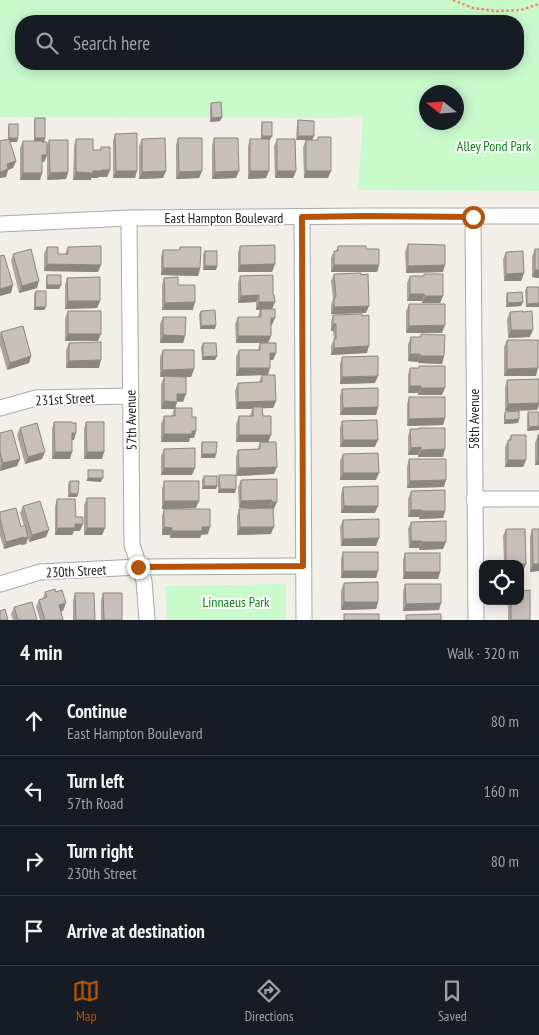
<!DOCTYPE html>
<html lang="en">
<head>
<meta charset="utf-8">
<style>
  :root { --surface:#171b24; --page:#20242c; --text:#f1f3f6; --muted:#9ea1a6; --line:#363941; --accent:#b45309 }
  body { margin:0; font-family:"PT Sans Narrow",sans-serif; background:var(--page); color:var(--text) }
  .controls { position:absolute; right:15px; bottom:15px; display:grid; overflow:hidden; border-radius:10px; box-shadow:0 2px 12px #0003 }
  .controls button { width:45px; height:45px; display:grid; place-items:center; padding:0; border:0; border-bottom:1px solid var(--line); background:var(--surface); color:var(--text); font:25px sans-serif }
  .compass { position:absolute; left:419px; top:85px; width:45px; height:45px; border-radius:50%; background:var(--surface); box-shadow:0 2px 12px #0003; rotate:287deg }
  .stop { position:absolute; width:15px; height:15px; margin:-11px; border:4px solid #b45309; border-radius:50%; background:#fff }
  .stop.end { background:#b45309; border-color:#fff; box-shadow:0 1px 5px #0008 }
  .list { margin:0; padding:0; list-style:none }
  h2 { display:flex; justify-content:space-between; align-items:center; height:65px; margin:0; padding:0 20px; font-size:21px }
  h2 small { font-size:16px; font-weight:400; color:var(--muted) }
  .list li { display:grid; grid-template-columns:32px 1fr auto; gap:15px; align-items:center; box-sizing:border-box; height:70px; padding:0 20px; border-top:1px solid var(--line) }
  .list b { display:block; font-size:19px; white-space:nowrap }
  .list p { margin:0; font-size:16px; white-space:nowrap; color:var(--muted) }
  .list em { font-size:16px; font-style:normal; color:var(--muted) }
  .icon { flex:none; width:28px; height:28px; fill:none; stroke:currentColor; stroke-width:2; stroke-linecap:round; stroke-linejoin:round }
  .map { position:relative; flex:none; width:539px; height:620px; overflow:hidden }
  .search { position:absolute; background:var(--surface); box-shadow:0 2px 12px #0003; left:15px; right:15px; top:15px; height:55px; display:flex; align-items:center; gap:12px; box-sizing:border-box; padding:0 18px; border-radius:20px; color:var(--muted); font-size:19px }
  .sheet { height:345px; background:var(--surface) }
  nav { display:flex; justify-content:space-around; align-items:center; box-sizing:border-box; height:70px; border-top:1px solid var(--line); background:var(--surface); font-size:14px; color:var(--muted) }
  nav a { display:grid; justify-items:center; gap:2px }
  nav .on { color:var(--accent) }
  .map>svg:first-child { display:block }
</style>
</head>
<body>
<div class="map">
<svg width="539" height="620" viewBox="0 0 539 620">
  <rect width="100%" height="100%" fill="#f2efe9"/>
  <g fill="#c8facc" fill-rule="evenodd">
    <path d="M0 0H539V191L358 190 363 116 336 118 0 117ZM21 21H518V64H21ZM426 92H456V122H426Z"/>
    <polygon points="286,584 286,620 167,620 165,586"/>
  </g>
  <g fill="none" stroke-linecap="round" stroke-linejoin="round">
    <g stroke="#a9a9a9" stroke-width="17">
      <g id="minor">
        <polyline points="302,217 304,620"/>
        <polyline points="473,217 476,620"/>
        <polyline points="129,218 132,545 144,581 147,620"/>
        <polyline points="0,224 129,218 365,216 539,216"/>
        <polyline points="0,408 36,398 131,396"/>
        <polyline points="474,499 539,499"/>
        <polyline points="0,584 40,572 138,567 303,566"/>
      </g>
    </g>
    <polyline stroke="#fa8072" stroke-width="2.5" stroke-dasharray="2.5 2.5" stroke-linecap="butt" points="453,0 473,8 496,11 521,10 539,4"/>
    <use href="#minor" stroke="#fff" stroke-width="15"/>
  </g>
  <g fill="#aba49e">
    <polygon points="211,103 222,117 220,121 210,122 210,107"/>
    <polygon points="35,118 45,138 44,142 47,146 49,140 68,172 66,179 47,180 47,155 44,162 42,162 42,173 40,180 20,180 20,148 23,141 34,141 34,122"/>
    <polygon points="298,120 314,136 312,140 296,140 297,124"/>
    <polygon points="262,122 270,140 269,140 266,178 248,179 248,146 250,139 261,139 261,126"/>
    <polygon points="9,124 18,138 17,142 10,142 16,161 13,168 8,170 6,177 0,178 0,141 8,139 8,127"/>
    <polygon points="115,134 135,178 113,178 113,141"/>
    <polygon points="318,137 328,178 304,178 303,147 306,140 317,140"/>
    <polygon points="178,138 202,171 199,178 176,179 176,145"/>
    <polygon points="214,138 236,178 212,179 212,146"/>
    <polygon points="76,139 93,150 100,150 101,147 110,170 107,177 99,177 98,178 91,178 91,180 73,180 74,146"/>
    <polygon points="142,139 166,171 163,178 139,179 139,146"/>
    <polygon points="277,139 296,171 293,178 275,178 274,146"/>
    <polygon points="408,244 443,272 406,273 405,252"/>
    <polygon points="240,246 275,264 272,272 238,272 238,253"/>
    <polygon points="338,246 366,249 379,265 377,272 331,272 331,258 334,251 336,251"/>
    <polygon points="47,247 58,254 65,254 68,247 98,272 44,271 44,254"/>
    <polygon points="180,247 200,268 198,276 161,275 161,257 163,250 179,250"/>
    <polygon points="535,249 539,278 532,277 532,256"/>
    <polygon points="205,251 217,266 216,270 203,270 203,254"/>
    <polygon points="506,252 524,273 521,281 504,281 503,259"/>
    <polygon points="13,254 37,288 19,293 11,261"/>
    <polygon points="334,274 366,313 331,314 331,305 333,299 331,281"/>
    <polygon points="424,274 443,296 440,303 422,303 422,301 407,301 407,283 410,276 424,276"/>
    <polygon points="47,275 61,285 59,289 46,289 46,278"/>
    <polygon points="240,276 272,309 272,325 271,325 271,336 268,343 276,353 273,360 270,360 236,376 236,357 239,350 258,350 260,343 236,343 235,324 238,317 258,317 260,309 256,310 256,302 238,303 238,283"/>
    <polygon points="67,278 100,301 97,308 65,309 65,285"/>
    <polygon points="164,278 178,285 193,310 162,310 162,285"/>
    <polygon points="527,287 539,287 539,307 526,307 525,291"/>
    <polygon points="36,291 46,307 44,310 34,310 34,294"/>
    <polygon points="507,293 523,302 521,306 506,307 506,297"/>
    <polygon points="409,304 442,333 406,333 406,311"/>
    <polygon points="68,311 98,341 65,341 65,318"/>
    <polygon points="201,311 215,329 200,329 199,314"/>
    <polygon points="510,312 530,337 508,338 507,319"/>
    <polygon points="333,315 367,353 331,355 331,346 334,339 333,331 331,331 331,322"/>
    <polygon points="163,317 185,336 183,343 160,343 160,324"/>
    <polygon points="1,332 31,356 29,363 7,370 0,345 0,334"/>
    <polygon points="421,334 444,356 442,364 418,363 418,362 408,361 408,344 411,337 420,337"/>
    <polygon points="507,340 536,376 504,376 504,347"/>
    <polygon points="69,343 99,368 66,368 66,350"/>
    <polygon points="203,343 217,356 215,360 202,360 201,347"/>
    <polygon points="163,350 194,369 191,377 186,377 183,402 177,401 175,408 192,417 196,431 194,438 190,438 189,442 161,442 161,424 164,416 172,416 174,409 161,409 161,384 164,377 160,377 160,357"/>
    <polygon points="342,357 375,383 340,384 340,364"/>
    <polygon points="419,366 445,388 442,395 418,395 418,393 408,393 408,375 410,368 419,368"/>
    <polygon points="262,375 276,401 273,408 262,408 263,416 271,435 268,442 236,442 236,424 239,416 250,416 252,409 236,409 235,391 238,383 259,382"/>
    <polygon points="539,379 539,406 537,410 505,411 505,387 507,380"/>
    <polygon points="342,389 378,407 376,415 340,415 340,396"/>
    <polygon points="409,397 445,418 443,425 407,426 407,404"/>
    <polygon points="505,412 519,419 518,423 504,424 504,416"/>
    <polygon points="528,412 539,412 539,430 527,431 527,416"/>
    <polygon points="342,421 375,447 340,447 340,428"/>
    <polygon points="54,422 74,440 72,440 70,459 52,459 52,429"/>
    <polygon points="86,422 102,459 84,459 84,429"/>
    <polygon points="20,428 42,459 25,464 17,435"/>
    <polygon points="419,428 443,457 418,457 418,455 408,455 408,437 410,429 418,429"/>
    <polygon points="0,433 20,459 17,466 0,471"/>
    <polygon points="511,435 526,460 523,467 505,467 505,447 508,440 509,440"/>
    <polygon points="538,435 539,435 539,465 535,465 535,443"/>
    <polygon points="202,442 215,458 201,458 201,446"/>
    <polygon points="260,442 274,474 236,476 236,457 238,450 258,449"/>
    <polygon points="164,449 192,475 161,475 161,456"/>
    <polygon points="343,454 376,480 340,480 340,461"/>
    <polygon points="409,459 444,487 407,488 407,466"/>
    <polygon points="219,475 235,493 218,493 218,479"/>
    <polygon points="204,476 217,486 216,489 202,489 202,480"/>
    <polygon points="277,479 271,534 237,535 237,516 239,509 269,508 239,508 238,487 241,480"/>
    <polygon points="70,481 78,494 77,497 68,497 68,484"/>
    <polygon points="164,481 196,508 162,509 162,489"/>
    <polygon points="343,487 375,513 341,513 341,494"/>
    <polygon points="411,491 445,511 443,518 419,519 419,517 408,517 408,499"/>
    <polygon points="87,498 105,528 102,535 84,535 84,505"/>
    <polygon points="57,499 76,517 80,531 74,531 72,535 55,535 55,506"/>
    <polygon points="23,506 46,537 29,542 28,538 26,544 21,545 21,544 4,549 0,536 0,512 21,527 24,526 20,513"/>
    <polygon points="164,509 208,534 201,535 200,538 170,538 170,535 162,535 162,516"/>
    <polygon points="343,520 379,538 376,546 341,546 340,527"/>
    <polygon points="411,522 443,549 419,550 419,548 409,548 408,529"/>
    <polygon points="506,529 525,529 526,564 523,571 520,571 520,564 504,564 503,536"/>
    <polygon points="532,529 539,529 539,571 530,572 530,536"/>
    <polygon points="343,552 378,571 376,578 341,578 341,559"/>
    <polygon points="405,553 440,572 438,579 403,579 403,560"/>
    <polygon points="344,583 378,602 376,609 341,610 341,590"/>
    <polygon points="405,584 439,610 403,611 403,591"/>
    <polygon points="45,592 63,611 61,611 63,620 40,620 36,607 39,600 43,598"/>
    <polygon points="75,593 95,620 73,620 73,601"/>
    <polygon points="103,593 122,620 101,620 101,600"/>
    <polygon points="508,601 520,601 530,620 508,620"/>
    <polygon points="14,607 37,620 13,620 11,614"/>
  </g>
  <g fill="#8b8681">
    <polygon points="222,117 220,121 210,122 212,118"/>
    <polygon points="262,136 272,136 270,140 261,140"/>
    <polygon points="298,136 314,136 312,140 296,140"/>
    <polygon points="9,138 18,138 17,142 7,142"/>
    <polygon points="35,138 45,138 44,142 34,142"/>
    <polygon points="42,155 47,155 44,162 40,162"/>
    <polygon points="16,161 13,168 8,170 6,177 0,178 0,172 7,164"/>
    <polygon points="101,170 110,170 107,177 99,177 98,178 91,178 91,180 73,180 76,172"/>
    <polygon points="116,171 137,171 135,178 113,178"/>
    <polygon points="166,171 163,178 139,179 142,172"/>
    <polygon points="202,171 199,178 176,179 179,172"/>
    <polygon points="227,171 239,171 236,178 212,179 215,172"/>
    <polygon points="250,171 269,171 266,178 248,179"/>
    <polygon points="277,171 296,171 293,178 275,178"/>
    <polygon points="306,171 331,171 328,178 304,178"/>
    <polygon points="68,172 66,179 47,180 50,173"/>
    <polygon points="23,173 42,173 40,180 20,180"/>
    <polygon points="47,264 101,265 98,272 44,271"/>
    <polygon points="275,264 272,272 238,272 240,265"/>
    <polygon points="334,265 379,265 377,272 331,272"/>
    <polygon points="445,265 443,272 406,273 408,266"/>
    <polygon points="205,266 217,266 216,270 203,270"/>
    <polygon points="163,268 200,268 198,276 161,275"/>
    <polygon points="535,270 539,270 539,278 532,277"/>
    <polygon points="524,273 521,281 504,281 506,274"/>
    <polygon points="39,281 37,288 19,293 22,286"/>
    <polygon points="13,285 11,293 0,296 0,289"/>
    <polygon points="47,285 61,285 59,289 46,289"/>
    <polygon points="410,294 424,294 422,301 407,301"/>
    <polygon points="259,295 256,302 238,303 241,296"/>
    <polygon points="425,296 443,296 440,303 422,303"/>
    <polygon points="68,301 100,301 97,308 65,309"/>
    <polygon points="195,302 193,310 162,310 165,303"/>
    <polygon points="259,302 275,302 272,309 256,310"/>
    <polygon points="523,302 521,306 506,307 508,303"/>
    <polygon points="539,303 539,307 526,307 527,304"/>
    <polygon points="369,306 366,313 331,314 334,307"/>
    <polygon points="35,307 46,307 44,310 34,310"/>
    <polygon points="271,318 275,318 272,325 268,325"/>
    <polygon points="333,324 336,324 333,331 331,331"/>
    <polygon points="216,325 215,329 200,329 201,326"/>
    <polygon points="445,325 442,333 406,333 409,326"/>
    <polygon points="511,330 533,330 530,337 508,338"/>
    <polygon points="68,334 101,334 98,341 65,341"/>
    <polygon points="163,335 185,336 183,343 160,343"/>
    <polygon points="238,336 271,336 268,343 236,343"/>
    <polygon points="369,346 367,353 331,355 334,348"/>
    <polygon points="270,353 276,353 273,360 268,360"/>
    <polygon points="410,354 420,354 418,362 408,361"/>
    <polygon points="31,356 29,363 7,370 10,363"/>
    <polygon points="217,356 215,360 202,360 203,357"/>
    <polygon points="420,356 444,356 442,364 418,363"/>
    <polygon points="101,360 99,368 66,368 69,361"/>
    <polygon points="239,368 270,368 268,375 236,376"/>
    <polygon points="538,368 536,376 504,376 507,369"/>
    <polygon points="194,369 191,377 160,377 162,370"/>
    <polygon points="378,376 375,383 340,384 342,377"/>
    <polygon points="410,386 421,386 418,393 408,393"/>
    <polygon points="421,388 445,388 442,395 418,395"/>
    <polygon points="177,394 186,394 183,402 175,401"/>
    <polygon points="164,401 177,402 175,409 161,409"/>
    <polygon points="276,401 273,408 236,409 238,402"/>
    <polygon points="539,403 537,410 505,411 508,404"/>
    <polygon points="378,407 376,415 340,415 343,408"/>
    <polygon points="445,418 443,425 407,426 409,419"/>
    <polygon points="519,419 518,423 504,424 505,420"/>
    <polygon points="539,426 539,430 527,431 529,427"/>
    <polygon points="192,431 196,431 194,438 190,438 189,442 161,442 164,434"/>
    <polygon points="72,433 76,433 74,440 69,440"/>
    <polygon points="239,435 271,435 268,442 236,442"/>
    <polygon points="343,440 378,440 375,447 340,447"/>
    <polygon points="421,447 418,455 408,455 411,448"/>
    <polygon points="445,449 443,457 418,457 421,450"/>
    <polygon points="45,452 42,459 25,464 28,457"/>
    <polygon points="55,452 72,452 70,459 52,459"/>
    <polygon points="87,452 104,452 102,459 84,459"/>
    <polygon points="202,454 216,454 215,458 201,458"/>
    <polygon points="538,458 539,458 539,465 535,465"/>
    <polygon points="20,459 17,466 0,471 3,463"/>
    <polygon points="508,460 526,460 523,467 505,467"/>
    <polygon points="277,467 274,474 236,476 239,468"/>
    <polygon points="164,468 195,468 192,475 161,475"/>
    <polygon points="343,473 379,473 376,480 340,480"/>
    <polygon points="88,478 103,478 101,482 86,481"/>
    <polygon points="446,480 444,487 407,488 410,481"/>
    <polygon points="204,486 217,486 216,489 202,489"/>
    <polygon points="220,489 236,489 235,493 218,493"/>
    <polygon points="70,493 78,494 77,497 68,497"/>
    <polygon points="272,500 269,508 239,508 241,501"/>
    <polygon points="164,501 199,501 196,508 162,509"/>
    <polygon points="272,502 277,502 274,509 269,509"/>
    <polygon points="344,506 378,506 375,513 341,513"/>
    <polygon points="411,510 422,510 419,517 408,517"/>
    <polygon points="422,511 445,511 443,518 419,519"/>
    <polygon points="75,524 83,524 80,531 74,531 72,535 55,535 57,528"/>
    <polygon points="164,527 172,528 170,535 162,535"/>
    <polygon points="202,527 210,527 208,534 201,535 200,538 170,538 172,531"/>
    <polygon points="240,527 274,527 271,534 237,535"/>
    <polygon points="87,528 105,528 102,535 84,535"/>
    <polygon points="49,530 46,537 29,542 32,535"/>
    <polygon points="24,537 21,544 4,549 6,542"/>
    <polygon points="28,537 26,544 21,545 24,538"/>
    <polygon points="379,538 376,546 341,546 343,539"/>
    <polygon points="411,541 422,541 419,548 409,548"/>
    <polygon points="422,542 446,542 443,549 419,550"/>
    <polygon points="520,564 526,564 523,571 520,571"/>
    <polygon points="533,564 539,564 539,571 530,572"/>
    <polygon points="343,571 378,571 376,578 341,578"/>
    <polygon points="405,572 440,572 438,579 403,579"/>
    <polygon points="344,602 378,602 376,609 341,610"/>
    <polygon points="66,603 63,611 57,613 59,605"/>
    <polygon points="441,603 439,610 403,611 406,604"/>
  </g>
  <g fill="#c7bfb8" stroke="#8b8681">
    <polygon points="221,102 222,117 212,118 211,103"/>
    <rect x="35" y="118" width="10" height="20"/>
    <polygon points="298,120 314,121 314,136 298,136"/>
    <rect x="262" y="122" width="10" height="14"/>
    <rect x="9" y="124" width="9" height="14"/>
    <polygon points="137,133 137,171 116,171 115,134"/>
    <polygon points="318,137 331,137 331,171 306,171 306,140 318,140"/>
    <polygon points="165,138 166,171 142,172 142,139"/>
    <polygon points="178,138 202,138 202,171 179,172"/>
    <polygon points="214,138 238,138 239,171 215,172"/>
    <polygon points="9,139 16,161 7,164 8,169 0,172 0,141"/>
    <polygon points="76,139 93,139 93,150 101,150 101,147 110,147 110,170 101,170 101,171 93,171 93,173 76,172"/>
    <rect x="250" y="139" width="19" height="32"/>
    <polygon points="277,139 295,139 296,171 277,171"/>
    <polygon points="49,140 68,140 68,172 50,173"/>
    <polygon points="23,141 41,141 42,142 47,142 47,155 42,155 42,173 23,173"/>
    <polygon points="408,244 445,245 445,265 408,266"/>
    <polygon points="275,245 275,264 240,265 240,246"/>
    <polygon points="101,246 101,265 47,264 47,247 58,247 58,254 68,254 68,247"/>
    <polygon points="338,246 366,246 366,249 379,249 379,265 334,265 334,251 338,251"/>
    <polygon points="180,247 201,247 200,268 163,268 163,250 180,250"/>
    <polygon points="31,249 39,281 22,286 13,254"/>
    <rect x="535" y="249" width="4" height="21"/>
    <rect x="205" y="251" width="12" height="15"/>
    <polygon points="523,251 524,273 506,274 506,252"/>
    <polygon points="4,255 13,285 0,289 0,256"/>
    <polygon points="361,273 361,275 368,274 369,306 334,307 334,298 336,297 334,274"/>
    <polygon points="424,274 443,274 443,296 425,296 424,294 410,294 410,276 424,276"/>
    <rect x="47" y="275" width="14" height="10"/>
    <polygon points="273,275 273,295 274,295 275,302 259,302 259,295 241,296 240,276"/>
    <polygon points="100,277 100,301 68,301 67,278"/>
    <polygon points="178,277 178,285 195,285 195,302 165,303 164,278"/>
    <polygon points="527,287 539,287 539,303 527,304"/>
    <polygon points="36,291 46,291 46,307 35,307"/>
    <polygon points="522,292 523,302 508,303 507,293"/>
    <polygon points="409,304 445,304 445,325 409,326"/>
    <polygon points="261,309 275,309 275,318 271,318 271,336 238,336 238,317 261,317"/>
    <polygon points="215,310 216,325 201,326 201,311"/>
    <rect x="68" y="311" width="33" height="23"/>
    <polygon points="523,311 523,312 532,311 533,330 511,330 510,312"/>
    <polygon points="362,314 362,316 369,315 369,346 334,348 334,339 336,339 336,324 333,324 333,315"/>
    <polygon points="163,317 186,317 185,336 163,335"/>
    <polygon points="23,326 31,356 10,363 1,332"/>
    <polygon points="421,334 445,335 444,356 420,356 420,354 410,354 411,337 421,337"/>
    <polygon points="507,340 538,340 538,368 507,369"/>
    <polygon points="101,342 101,360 69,361 69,343"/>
    <polygon points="203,343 216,343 217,356 203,357"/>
    <polygon points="260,343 276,343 276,353 270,353 270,368 239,368 239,350 260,350"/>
    <polygon points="163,350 194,350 194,369 162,370"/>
    <polygon points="378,356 378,376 342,377 342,357"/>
    <polygon points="419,366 445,366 445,388 421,388 421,386 410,386 410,368 419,368"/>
    <polygon points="262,375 275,375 276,401 238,402 238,383 262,382"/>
    <polygon points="164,376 186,377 186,394 177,394 177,402 164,401"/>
    <polygon points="539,379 539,403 508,404 507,380"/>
    <polygon points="378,388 378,407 343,408 342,389"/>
    <polygon points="409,397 445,397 445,418 409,419"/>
    <polygon points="253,407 262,407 263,416 271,416 271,435 239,435 239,416 253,416"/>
    <polygon points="175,408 192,408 192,417 196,417 196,431 192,431 192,434 164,434 164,416 175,416"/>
    <polygon points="519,411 519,419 505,420 505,412"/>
    <polygon points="528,412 539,412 539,426 529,427"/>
    <polygon points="377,420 378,440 343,440 342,421"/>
    <polygon points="54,422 72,422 72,423 76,423 76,433 72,433 72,452 55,452"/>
    <polygon points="86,422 104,422 104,452 87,452"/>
    <polygon points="37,423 45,452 28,457 20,428"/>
    <polygon points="419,428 445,428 445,449 421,450 421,447 411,448 410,429 419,429"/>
    <polygon points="12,430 20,459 3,463 0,452 0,433"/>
    <polygon points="511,435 526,435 526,460 508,460 508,440 511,440"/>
    <rect x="538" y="435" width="1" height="23"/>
    <polygon points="202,442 217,442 216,454 202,454"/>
    <polygon points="260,442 276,442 277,467 239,468 238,450 260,449"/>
    <polygon points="195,448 195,468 164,468 164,449"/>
    <polygon points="378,453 379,473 343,473 343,454"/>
    <polygon points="409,459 446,459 446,480 410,481"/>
    <rect x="88" y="470" width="15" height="8"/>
    <polygon points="219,475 236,475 236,489 220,489"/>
    <rect x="204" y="476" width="13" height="10"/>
    <polygon points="277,479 277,502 272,502 272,500 241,501 241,480"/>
    <polygon points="70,481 79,481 78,494 70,493"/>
    <rect x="164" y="481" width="35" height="20"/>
    <polygon points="378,486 378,506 344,506 343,487"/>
    <polygon points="445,490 445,511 422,511 422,510 411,510 411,491"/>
    <rect x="87" y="498" width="18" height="30"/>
    <polygon points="57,499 75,499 76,517 83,517 83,524 75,524 75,528 57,528"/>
    <polygon points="40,501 49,530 32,535 23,506"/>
    <polygon points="16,508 21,527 25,525 28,537 24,538 24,537 6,542 0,519 0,512"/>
    <polygon points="273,508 274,527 240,527 239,509"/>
    <polygon points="164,509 210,509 210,527 202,527 202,531 172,531 172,528 164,527"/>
    <polygon points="379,519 379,538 343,539 343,520"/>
    <polygon points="446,521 446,542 422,542 422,541 411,541 411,522"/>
    <polygon points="506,529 525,529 526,564 506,564"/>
    <polygon points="532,529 539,529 539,564 533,564"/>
    <rect x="343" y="552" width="35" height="19"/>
    <rect x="405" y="553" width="35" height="19"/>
    <polygon points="378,582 378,602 344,602 344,583"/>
    <polygon points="405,584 441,584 441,603 406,604"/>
    <polygon points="55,589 56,592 62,590 66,603 59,605 63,620 45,620 39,600 47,597 45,592"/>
    <polygon points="530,590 530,620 511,620 511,601 520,601 520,591"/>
    <polygon points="75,593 94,593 95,620 76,620"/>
    <polygon points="103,593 122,593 122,620 104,620"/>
    <polygon points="32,602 37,620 18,620 14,607"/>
    <polygon points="5,609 8,620 0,620 0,611"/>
    <rect x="344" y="614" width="35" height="6"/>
    <polygon points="441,614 441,620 406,620 406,615"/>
  </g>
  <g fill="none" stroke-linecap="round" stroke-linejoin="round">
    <polyline stroke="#b45309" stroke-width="6" points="138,567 303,566 302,217 365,216 473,217"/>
  </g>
  <g text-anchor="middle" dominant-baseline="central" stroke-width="4" stroke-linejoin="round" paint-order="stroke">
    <g font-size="14" fill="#0c8416" stroke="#fff">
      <text x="494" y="146">Alley Pond Park</text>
      <text x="236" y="602">Linnaeus Park</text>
    </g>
    <g font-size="14" fill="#222" stroke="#fff">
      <text x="224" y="218">East Hampton Boulevard</text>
      <text transform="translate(65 399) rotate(-3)">231st Street</text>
      <text transform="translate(474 419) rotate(-90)">58th Avenue</text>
      <text transform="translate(131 420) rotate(-91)">57th Avenue</text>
      <text transform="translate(76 571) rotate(-3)">230th Street</text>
    </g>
  </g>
</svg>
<div class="controls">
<button><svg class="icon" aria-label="locate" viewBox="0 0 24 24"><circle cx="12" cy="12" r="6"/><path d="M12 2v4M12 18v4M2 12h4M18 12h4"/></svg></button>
</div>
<svg class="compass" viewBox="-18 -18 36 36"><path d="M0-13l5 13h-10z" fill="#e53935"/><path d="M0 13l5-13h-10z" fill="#9ea1a6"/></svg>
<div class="stop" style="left:473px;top:217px"></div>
<div class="stop end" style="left:138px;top:567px"></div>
<div class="search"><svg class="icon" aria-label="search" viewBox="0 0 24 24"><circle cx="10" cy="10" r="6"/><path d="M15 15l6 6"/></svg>Search here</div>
</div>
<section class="sheet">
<h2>4 min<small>Walk · 320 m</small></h2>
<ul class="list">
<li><svg class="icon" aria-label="ahead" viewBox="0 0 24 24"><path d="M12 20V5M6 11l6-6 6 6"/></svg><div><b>Continue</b><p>East Hampton Boulevard</p></div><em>80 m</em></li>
<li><svg class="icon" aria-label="left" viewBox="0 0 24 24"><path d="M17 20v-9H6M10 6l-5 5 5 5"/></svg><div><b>Turn left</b><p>57th Road</p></div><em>160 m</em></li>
<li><svg class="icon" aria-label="right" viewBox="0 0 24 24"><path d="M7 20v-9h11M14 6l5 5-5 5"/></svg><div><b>Turn right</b><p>230th Street</p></div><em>80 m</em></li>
<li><svg class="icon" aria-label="arrive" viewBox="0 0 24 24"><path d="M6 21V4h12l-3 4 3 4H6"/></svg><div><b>Arrive at destination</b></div></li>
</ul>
</section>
<nav>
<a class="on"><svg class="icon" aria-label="map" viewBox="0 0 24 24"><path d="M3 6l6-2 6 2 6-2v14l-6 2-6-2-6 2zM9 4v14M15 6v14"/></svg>Map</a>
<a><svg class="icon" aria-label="directions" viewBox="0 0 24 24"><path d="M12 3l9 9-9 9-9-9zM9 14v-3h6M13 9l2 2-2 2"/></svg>Directions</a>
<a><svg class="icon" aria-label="saved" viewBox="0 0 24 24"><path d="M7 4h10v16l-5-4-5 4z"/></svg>Saved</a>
</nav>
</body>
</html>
